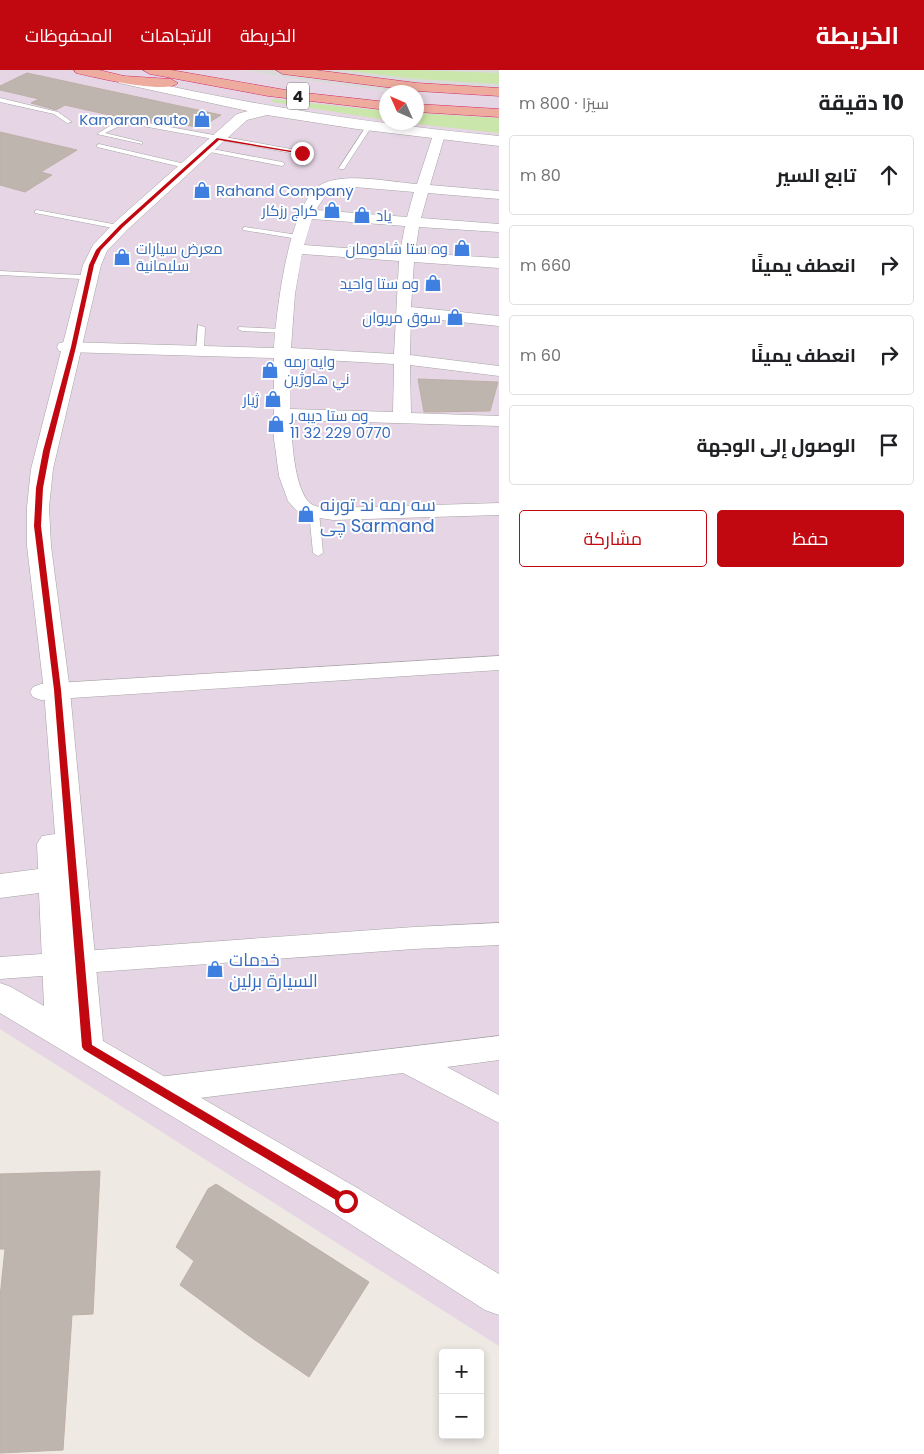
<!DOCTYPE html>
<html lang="ar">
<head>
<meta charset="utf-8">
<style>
  :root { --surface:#fff; --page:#f2f2f2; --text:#202124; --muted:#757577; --line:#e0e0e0; --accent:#c10811 }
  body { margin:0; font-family:Poppins,Cairo,sans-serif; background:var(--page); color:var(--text); direction:rtl }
  .controls { position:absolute; right:15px; bottom:15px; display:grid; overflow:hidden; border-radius:5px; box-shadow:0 2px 8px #0003 }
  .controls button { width:45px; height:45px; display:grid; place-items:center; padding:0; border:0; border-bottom:1px solid var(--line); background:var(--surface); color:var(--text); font:25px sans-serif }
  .compass { position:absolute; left:379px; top:15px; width:45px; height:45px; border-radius:50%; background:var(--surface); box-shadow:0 2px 8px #0003; rotate:315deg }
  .stop { position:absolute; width:15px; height:15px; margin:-11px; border:4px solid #c10811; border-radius:50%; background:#fff }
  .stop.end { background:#c10811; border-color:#fff; box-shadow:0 1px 5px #0008 }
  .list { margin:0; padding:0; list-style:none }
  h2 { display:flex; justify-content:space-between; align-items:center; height:65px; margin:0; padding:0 20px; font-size:21px }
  h2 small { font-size:16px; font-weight:400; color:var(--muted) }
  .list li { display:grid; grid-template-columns:32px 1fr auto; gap:15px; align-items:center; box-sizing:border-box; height:80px; margin:0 10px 10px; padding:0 10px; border:1px solid var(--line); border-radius:5px }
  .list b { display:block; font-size:19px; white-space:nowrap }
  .list em { font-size:16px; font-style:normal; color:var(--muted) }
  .actions { display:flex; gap:10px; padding:15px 20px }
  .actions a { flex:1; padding:11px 0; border:1px solid var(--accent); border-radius:5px; text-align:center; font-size:18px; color:var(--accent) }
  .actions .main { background:var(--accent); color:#fff }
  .icon { flex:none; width:28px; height:28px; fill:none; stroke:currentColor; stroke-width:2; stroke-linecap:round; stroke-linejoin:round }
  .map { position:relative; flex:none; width:499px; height:1384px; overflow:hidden; direction:ltr }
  header { display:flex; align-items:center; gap:30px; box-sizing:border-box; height:70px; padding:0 25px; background:var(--accent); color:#fff }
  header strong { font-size:24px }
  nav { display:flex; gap:28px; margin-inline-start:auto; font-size:18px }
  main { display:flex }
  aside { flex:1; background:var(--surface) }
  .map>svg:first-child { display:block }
</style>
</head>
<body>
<header>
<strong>الخريطة</strong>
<nav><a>الخريطة</a><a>الاتجاهات</a><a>المحفوظات</a></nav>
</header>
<main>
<aside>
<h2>10 دقيقة<small>سيرًا · 800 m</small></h2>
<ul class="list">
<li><svg class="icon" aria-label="ahead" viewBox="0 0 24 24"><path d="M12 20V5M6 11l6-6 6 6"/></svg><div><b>تابع السير</b></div><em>80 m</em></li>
<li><svg class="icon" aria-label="right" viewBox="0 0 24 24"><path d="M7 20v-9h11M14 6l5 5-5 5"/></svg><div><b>انعطف يمينًا</b></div><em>660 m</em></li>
<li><svg class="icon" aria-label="right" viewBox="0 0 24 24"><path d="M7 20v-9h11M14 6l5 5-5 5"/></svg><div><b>انعطف يمينًا</b></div><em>60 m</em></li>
<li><svg class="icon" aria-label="arrive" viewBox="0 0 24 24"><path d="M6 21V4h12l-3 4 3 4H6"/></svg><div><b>الوصول إلى الوجهة</b></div></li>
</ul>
<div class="actions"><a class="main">حفظ</a><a>مشاركة</a></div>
</aside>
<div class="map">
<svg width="499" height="1384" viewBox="0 0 499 1384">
  <rect width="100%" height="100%" fill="#eee9e3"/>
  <polygon fill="#dbdada" points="243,0 499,0 499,25 394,22 284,8"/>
  <polygon fill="#e6d5e4" points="0,0 243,0 284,8 394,22 387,22 387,52 417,52 417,23 499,25 499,1276 0,959"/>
  <g fill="#cbe6aa">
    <polygon points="342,0 414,0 499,3 499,14 417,9"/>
    <polygon points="273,29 386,41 386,50 273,32 271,31"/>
    <polygon points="417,43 499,48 499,63 408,53 417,52"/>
  </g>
  <g fill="#beb5af" stroke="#beafa6">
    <polygon points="27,3 221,45 200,58 158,49 153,52 122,48 65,35 56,40 31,33 39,29 0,20 0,16"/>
    <polygon points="0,62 77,80 41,102 52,105 25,122 0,115"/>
    <polygon points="418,309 498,312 490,341 424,342"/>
    <polygon points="100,1101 93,1244 72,1245 63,1380 0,1383 0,1227 5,1179 0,1179 0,1104"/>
    <polygon points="216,1114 369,1212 309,1307 252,1268 180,1215 194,1191 176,1177 208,1119"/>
  </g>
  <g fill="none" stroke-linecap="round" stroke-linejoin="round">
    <g stroke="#a4a4a4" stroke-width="1">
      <g id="service">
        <polygon points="0,28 58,42 72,52 67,53 54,44 0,32"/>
        <polygon points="126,49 302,81 305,83 302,85 126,53 105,63 142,72 142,74 97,64 118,51"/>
        <polygon points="367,55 372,56 344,99 340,99 339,98"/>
        <polygon points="99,74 181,93 184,95 181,97 97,77 97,75"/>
        <polygon points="207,78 282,92 285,94 282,96 205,81 204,80"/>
        <polygon points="37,140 113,154 116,156 113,158 35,143 35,141"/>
        <polygon points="245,157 298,165 301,167 298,169 243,160 243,158"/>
        <polygon points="0,201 81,205 85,207 81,209 0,205"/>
        <polygon points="198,255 205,257 204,281 200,283 196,281"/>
        <polygon points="239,257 283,259 287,261 283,263 242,261 238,259"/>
        <polygon points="314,439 319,442 323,483 318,486 313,483 309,442"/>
      </g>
    </g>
    <g stroke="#a4a4a4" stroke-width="1">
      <g id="minor">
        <path d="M439 61 445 65 430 115 499 121V129L428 123 421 148 499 154V162L419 157 415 183 499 188V198L414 192 411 237 499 246V256L411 247 410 285 499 296V306L410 295 411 343 499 346V356L291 350C292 372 294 412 307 430 313 438 324 438 333 438L499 433V445L333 450 314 447 298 442 288 431 279 406 274 369V288L65 282 59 281 57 277 59 273 65 272 274 278C276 243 289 130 322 114 346 102 390 112 417 114L433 65ZM354 117 414 122 407 147 316 140C328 121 330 117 354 117ZM312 149 405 156 400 182 304 175ZM302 184 399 191 394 284 291 278 295 224ZM290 288 394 294 393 342 290 339Z"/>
        <polygon points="499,586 499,600 41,630 33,627 30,622 33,617 41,614"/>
        <polygon points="499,853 499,875 414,879 0,909 0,887 414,857"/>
        <polygon points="499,966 499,990 447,997 499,1025 499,1053 403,1003 159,1033 149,1029 144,1020 149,1011 159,1007"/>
      </g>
    </g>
    <g stroke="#a4a4a4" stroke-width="1">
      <path id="tertiary" d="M124 6C248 35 372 54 499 66V76L357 59 267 45 247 50 127 160 107 181 101 195 53 399 49 437 51 476 70 621 103 971 359 1119 499 1204V1245L485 1240 333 1143 0 943V913L11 917 44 936 39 823 0 828V804L38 799 37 774 42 766 55 764 44 621 27 476V437L31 399 83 195 93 175 115 152 237 44 248 41 119 13 117 10Z"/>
    </g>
    <g stroke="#d12a6c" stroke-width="1">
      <g id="trunk">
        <path d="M74 0H99L124 6 171 9 178 13C168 25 93 7 76 3Z"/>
        <polygon points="143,0 171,0 297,22 387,32 387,40 268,26 150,4"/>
        <polygon points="276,0 315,0 417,13 499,18 499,26 417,21 283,4"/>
        <polygon points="417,34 499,39 499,47 417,42"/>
      </g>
    </g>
    <use href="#service" fill="#fff" fill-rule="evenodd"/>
    <use href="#minor" fill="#fff" fill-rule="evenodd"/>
    <use href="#tertiary" fill="#fff" fill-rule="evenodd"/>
    <use href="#trunk" fill="#eeac9f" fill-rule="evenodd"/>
  </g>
  <polygon fill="#c10811" points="217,68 304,83 302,84 219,70 123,157 101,180 94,195 76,277 50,381 43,418 41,456 61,620 92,975 349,1127 351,1131 349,1134 346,1136 84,980 82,977 54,620 34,456 36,418 43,381 71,277 89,195 96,180 120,155"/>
  <defs>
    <g id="shop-bare" transform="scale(1.35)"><path d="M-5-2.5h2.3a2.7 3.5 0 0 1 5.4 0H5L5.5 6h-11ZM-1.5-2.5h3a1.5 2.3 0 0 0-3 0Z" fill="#3f7fe0" stroke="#fff" stroke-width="2.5" paint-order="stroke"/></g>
  </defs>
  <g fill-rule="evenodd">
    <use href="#shop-bare" x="202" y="49"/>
    <use href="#shop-bare" x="202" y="120"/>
    <use href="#shop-bare" x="332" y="140"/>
    <use href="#shop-bare" x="362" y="145"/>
    <use href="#shop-bare" x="462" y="178"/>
    <use href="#shop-bare" x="122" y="187"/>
    <use href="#shop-bare" x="433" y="213"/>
    <use href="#shop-bare" x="455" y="247"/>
    <use href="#shop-bare" x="270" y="300"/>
    <use href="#shop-bare" x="273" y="329"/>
    <use href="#shop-bare" x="276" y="354"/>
    <use href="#shop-bare" x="306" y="444"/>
    <use href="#shop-bare" x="215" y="899"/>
  </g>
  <g text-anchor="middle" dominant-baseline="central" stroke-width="4" stroke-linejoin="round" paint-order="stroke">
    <g font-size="15" fill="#366cbe" stroke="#fff" text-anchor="end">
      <text x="188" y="49">Kamaran auto</text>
      <text x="216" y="120" text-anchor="start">Rahand Company</text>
      <text x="318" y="140">كراج رزكار</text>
      <text x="376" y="145" text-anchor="start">ياد</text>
      <text x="136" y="178" text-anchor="start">معرض سيارات<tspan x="136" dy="17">سليمانية</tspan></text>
      <text x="448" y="178">وه ستا شادومان</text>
      <text x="419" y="213">وه ستا واحید</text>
      <text x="441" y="247">سوق مریوان</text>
      <text x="284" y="291" text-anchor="start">وايه رمه<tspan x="284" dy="17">ني هاوژين</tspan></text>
      <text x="259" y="329">ژیار</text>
      <text x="290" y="345" text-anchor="start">وه ستا دیبه ر<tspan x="290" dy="17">11 32 229 0770</tspan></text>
    </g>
    <rect fill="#fff" stroke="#616161" stroke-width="1" x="287" y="12.5" width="22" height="27" rx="4"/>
    <g font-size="16" font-weight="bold" fill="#1d1d1d">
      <text x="298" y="26">4</text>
    </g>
    <g font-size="18" fill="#366cbe" stroke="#fff" text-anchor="start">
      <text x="320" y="434">سه رمه ند تورنه<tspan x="320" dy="21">چی Sarmand</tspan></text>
      <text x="229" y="889">خدمات<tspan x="229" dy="21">السیارة برلین</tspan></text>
    </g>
  </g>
</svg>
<div class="controls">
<button>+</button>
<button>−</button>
</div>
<svg class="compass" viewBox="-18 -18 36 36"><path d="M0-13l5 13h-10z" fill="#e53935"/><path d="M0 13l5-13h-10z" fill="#757577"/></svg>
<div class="stop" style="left:346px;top:1131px"></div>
<div class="stop end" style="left:302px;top:83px"></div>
</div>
</main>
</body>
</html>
